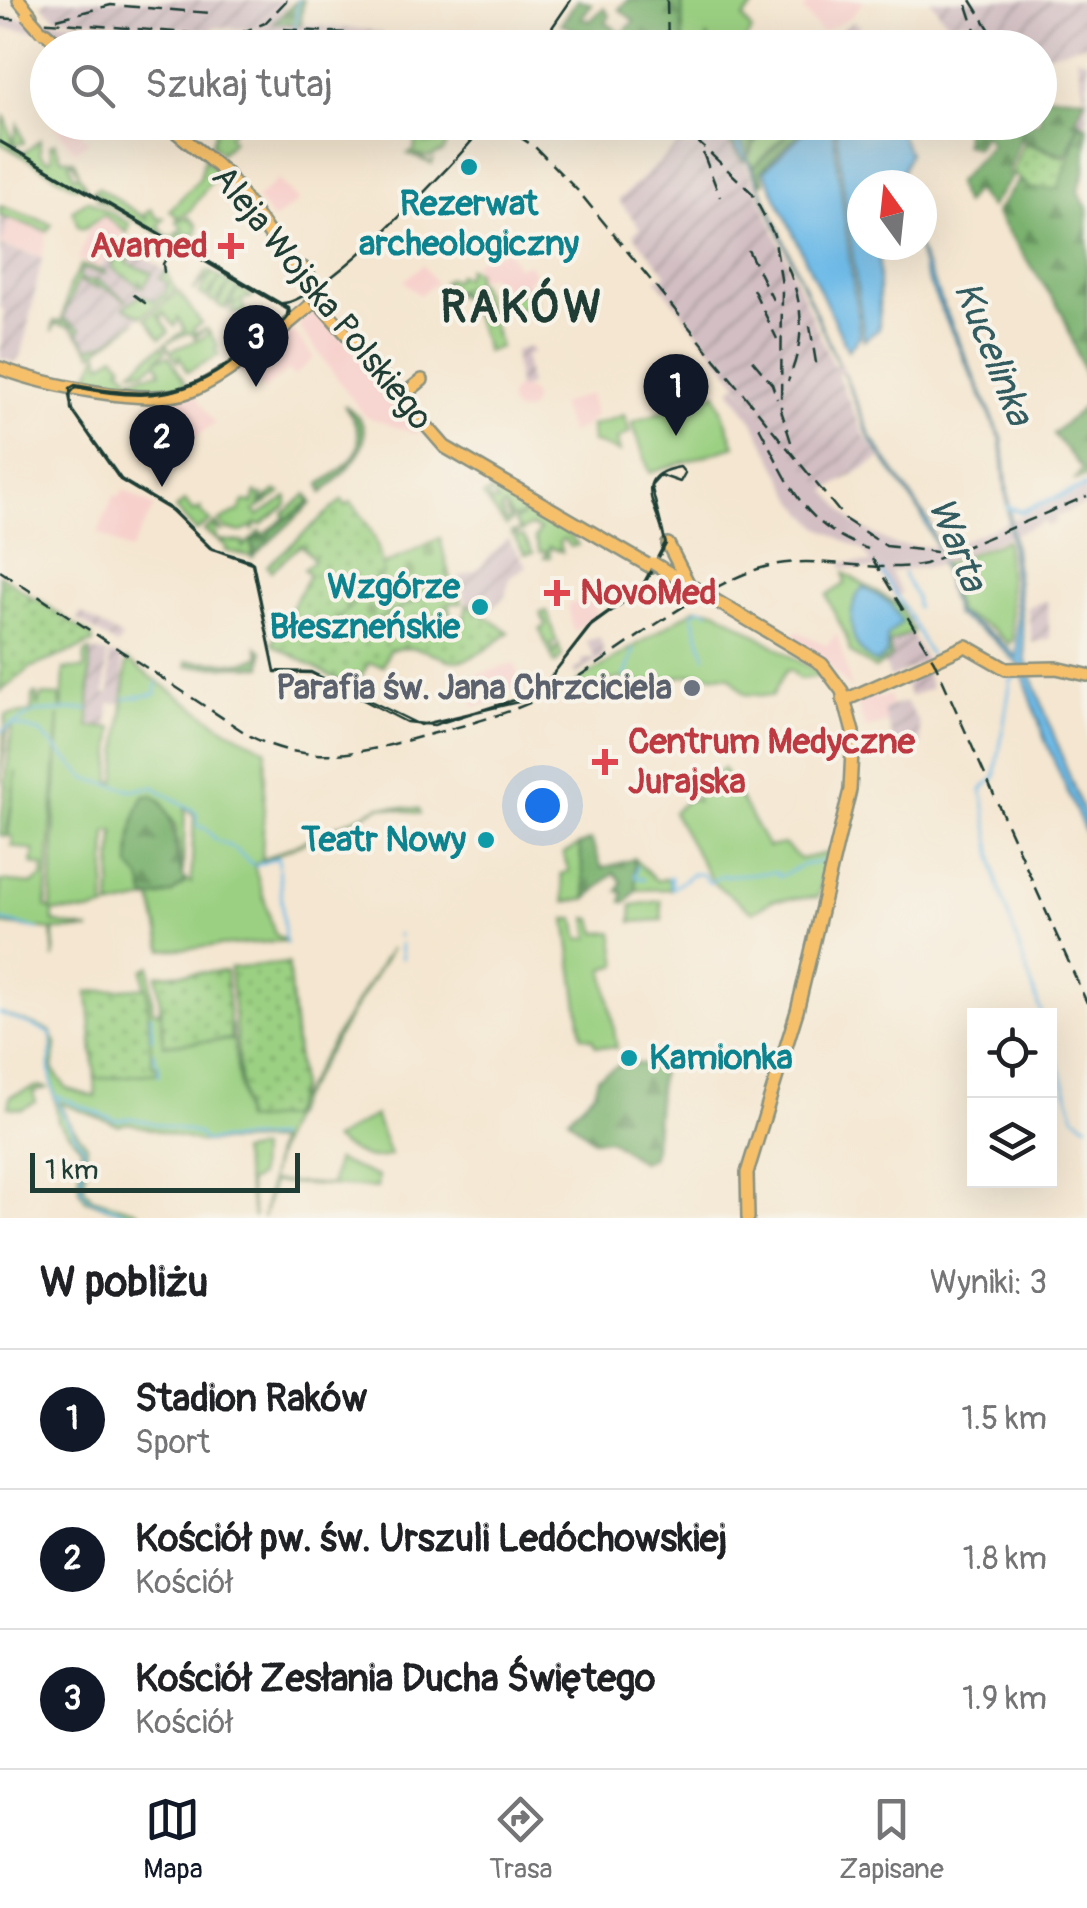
<!DOCTYPE html>
<html lang="pl">
<head>
<meta charset="utf-8">
<style>
  :root { --surface:#fff; --page:#f6f6f6; --text:#202124; --muted:#757577; --line:#e0e0e0; --accent:#111827 }
  body { margin:0; font-family:Pangolin,sans-serif; background:var(--page); color:var(--text) }
  .controls { position:absolute; right:30px; bottom:30px; display:grid; overflow:hidden; border-radius:0px; box-shadow:0 10px 40px #0002 }
  .controls button { width:90px; height:90px; display:grid; place-items:center; padding:0; border:0; border-bottom:2px solid var(--line); background:var(--surface); color:var(--text); font:50px sans-serif }
  .compass { position:absolute; left:847px; top:170px; width:90px; height:90px; border-radius:50%; background:var(--surface); box-shadow:0 10px 40px #0002; rotate:345deg }
  .scale { position:absolute; left:30px; bottom:25px; width:270px; box-sizing:border-box; padding-left:10px; border:5px solid #1f3d34; border-top:0; font-size:28px; line-height:35px; white-space:nowrap; color:#1f3d34; -webkit-text-stroke:8px #f7f3e8; paint-order:stroke }
  .you { position:absolute; left:542px; top:805px; width:35px; height:35px; margin:-25px; border:8px solid #fff; border-radius:50%; background:#1a73e8; box-shadow:0 0 0 15px #1a73e833 }
  .badge { display:grid; place-items:center; width:65px; height:65px; border-radius:50%; background:var(--accent); color:#fff; font-size:32px; font-weight:700 }
  .pin { position:absolute; translate:-50% -82px; filter:drop-shadow(0 2px 5px #0008) }
  .pin::after { content:''; position:absolute; top:52px; width:35px; height:30px; background:inherit; clip-path:polygon(0 0,100% 0,50% 100%) }
  .list { margin:0; padding:0; list-style:none }
  h2 { display:flex; justify-content:space-between; align-items:center; height:130px; margin:0; padding:0 40px; font-size:42px }
  h2 small { font-size:32px; font-weight:400; color:var(--muted) }
  .list li { display:grid; grid-template-columns:65px 1fr auto; gap:30px; align-items:center; box-sizing:border-box; height:140px; padding:0 40px; border-top:2px solid var(--line) }
  .list b { display:block; font-size:38px; white-space:nowrap }
  .list p { margin:0; font-size:32px; white-space:nowrap; color:var(--muted) }
  .list em { font-size:32px; font-style:normal; color:var(--muted) }
  .icon { flex:none; width:55px; height:55px; fill:none; stroke:currentColor; stroke-width:2; stroke-linecap:round; stroke-linejoin:round }
  .map { position:relative; flex:none; width:1087px; height:1218px; overflow:hidden }
  .search { position:absolute; background:var(--surface); box-shadow:0 10px 40px #0002; left:30px; right:30px; top:30px; height:110px; display:flex; align-items:center; gap:25px; box-sizing:border-box; padding:0 35px; border-radius:55px; color:var(--muted); font-size:38px }
  .sheet { height:550px; background:var(--surface) }
  nav { display:flex; justify-content:space-around; align-items:center; box-sizing:border-box; height:140px; border-top:2px solid var(--line); background:var(--surface); font-size:28px; color:var(--muted) }
  nav a { display:grid; justify-items:center; gap:5px }
  nav .on { color:var(--accent) }
  .map>svg:first-child { display:block }
</style>
</head>
<body>
<div class="map">
<svg width="1087" height="1218" viewBox="0 0 1087 1218">
  <defs>
    <pattern id="industrial-furrows" width="10" height="10" patternUnits="userSpaceOnUse" patternTransform="scale(2.5)"><rect width="10" height="10" fill="#d2bec3"/><path d="M-1 1l2-2M0 10L10 0M9 11l2-2" fill="none" stroke="#aa9c9f"/></pattern>
    <pattern id="forest-firs" width="22" height="20" patternUnits="userSpaceOnUse" patternTransform="scale(2.5)"><rect width="22" height="20" fill="#7cb270"/><path d="M5 1l3.5 6h-7zM16 11l3.5 6h-7z" fill="#65925d"/></pattern>
    <pattern id="cemetery-stones" width="16" height="16" patternUnits="userSpaceOnUse" patternTransform="scale(2.5)"><rect width="16" height="16" fill="#9bd082"/><path d="M2 7V4a2 2 0 0 1 4 0v3zM10 15v-3a2 2 0 0 1 4 0v3z" fill="#7eaa6b"/></pattern>
    <pattern id="garden-dots" width="8" height="8" patternUnits="userSpaceOnUse" patternTransform="scale(2.5)"><rect width="8" height="8" fill="#9bd082"/><path d="M2 2h.1M6 6h.1" fill="none" stroke="#7eaa6b" stroke-width="1.8" stroke-linecap="round"/></pattern>
  </defs>
  <rect width="100%" height="100%" fill="#f7f3e8"/>
  <filter id="ink" filterUnits="userSpaceOnUse"><feTurbulence type="fractalNoise" baseFrequency=".01" numOctaves="2"/><feDisplacementMap in="SourceGraphic" scale="20" xChannelSelector="R" yChannelSelector="G"/><feConvolveMatrix kernelMatrix="1 2 1 2 8 2 1 2 1" color-interpolation-filters="sRGB"/></filter>
  <filter id="wash" filterUnits="userSpaceOnUse"><feTurbulence type="fractalNoise" baseFrequency=".0048" numOctaves="4" result="noise"/><feDisplacementMap in="SourceGraphic" scale="40" xChannelSelector="R" yChannelSelector="G"/><feGaussianBlur stdDeviation="2.25" result="paint"/><feColorMatrix in="noise" values="0 0 0 0 0 0 0 0 0 0 0 0 0 0 0 0 0 1.4 0 .05"/><feComposite in="paint" operator="in"/></filter>
  <g filter="url(#wash)">
    <rect width="100%" height="100%" fill="#f4e6d0"/>
    <g fill="#f7d0cc">
      <polygon points="813,0 864,0 852,16 822,33 803,10"/>
      <polygon points="53,123 78,123 84,132 81,135 90,140 75,152"/>
      <polygon points="278,180 299,201 273,220 256,199"/>
      <polygon points="106,212 128,226 99,268 78,260 88,231"/>
      <polygon points="9,219 47,231 42,258 1,245"/>
      <polygon points="507,250 517,267 529,263 535,276 527,280 530,288 505,296 500,280 494,282 491,275 478,279 473,262"/>
      <polygon points="423,265 436,283 419,295 404,281"/>
      <polygon points="315,308 422,428 415,434 365,416 298,325"/>
      <polygon points="290,327 314,358 294,376 288,370 264,390 254,377 234,368"/>
      <circle cx="521" cy="400" r="12"/>
      <polygon points="194,393 215,424 181,446 150,399"/>
      <polygon points="590,394 595,415 584,427 570,433 560,404"/>
      <polygon points="124,490 154,507 130,551 98,533 114,495 120,497"/>
      <polygon points="594,598 598,615 573,632 568,604"/>
      <polygon points="797,631 827,645 837,633 852,690 818,654 799,644 793,635"/>
      <polygon points="515,664 521,686 503,691 505,699 475,707 467,677"/>
      <polygon points="873,692 876,699 889,695 892,706 883,709 888,723 866,729 855,699"/>
    </g>
    <g fill="url(#industrial-furrows)">
      <polygon points="46,0 288,0 275,22 369,30 384,33 383,47 247,29 213,27 212,31 56,17 42,5"/>
      <polygon points="930,0 1087,0 1087,51 1084,44 1040,56 1040,48 973,47 967,21 948,23"/>
      <polygon points="853,22 861,26 855,33 868,48 815,48"/>
      <polygon points="1076,56 1087,60 1087,123 1076,119 1085,98"/>
      <polygon points="702,123 710,123 716,132 725,129 747,168 833,366 842,364 844,370 837,375 864,435 881,458 824,492 656,279 667,275 633,234 640,228 618,200"/>
      <polygon points="0,216 9,219 1,246 42,258 23,349 16,363 0,358 4,309 0,308"/>
      <polygon points="119,241 166,271 176,290 92,353 62,320 69,287 81,265 100,269"/>
      <polygon points="530,347 532,353 525,356 529,385 518,389 514,351"/>
      <polygon points="507,538 527,566 510,577 505,596 485,615 467,604 459,577 477,570"/>
      <polygon points="1047,600 1050,639 1032,643 1027,607"/>
      <polygon points="81,613 122,638 117,646 77,619"/>
      <polygon points="912,634 926,662 890,678 884,663 891,657 889,643"/>
      <polygon points="600,637 605,657 575,675 573,669 583,666 582,659 595,659 586,641"/>
      <polygon points="90,651 107,653 105,694 110,693 109,654 122,657 125,703 109,703 108,728 89,728"/>
      <polygon points="925,670 931,688 910,697 902,677"/>
      <polygon points="906,702 919,723 921,745 896,751 883,709"/>
    </g>
    <g fill="#d2bec3">
      <polygon points="0,16 211,34 240,32 330,47 141,47 118,38 0,28"/>
      <polygon points="737,384 855,524 895,545 947,547 1087,489 1087,504 1055,517 1056,522 1047,526 1044,522 934,566 890,572 902,593 895,597 877,570 842,568 841,562 872,563 863,550 819,527 796,502 754,423 730,389"/>
    </g>
    <g fill="#9bd082" stroke="#5d865b" stroke-width="2.5" fill-rule="evenodd">
      <polygon points="682,0 760,0 743,18 752,31 740,47 714,47 707,37 703,47 683,47"/>
      <polygon points="5,115 13,143 18,124 24,143 11,145 24,153 40,140 40,154 47,160 52,159 50,145 55,143 61,158 74,160 78,172 72,161 69,163 74,177 78,174 86,187 74,186 0,143"/>
      <polygon points="218,123 228,126 237,123 229,136 233,141 221,153 212,144"/>
      <polygon points="740,123 753,123 757,131 789,123 790,129 753,167 748,158 757,139"/>
      <polygon points="440,133 450,134 443,152 429,157 414,154 431,163 434,159 432,164 408,154 414,151 417,134 426,143 435,142"/>
      <polygon points="204,158 218,172 190,211 178,218 170,210 200,178"/>
      <polygon points="98,187 147,219 145,214 151,209 157,218 164,218 159,226 166,236 180,236 177,233 183,229 176,221 188,217 197,225 197,234 181,234 191,235 197,249 201,244 203,250 207,243 201,256 95,198 105,199 93,191"/>
      <polygon points="88,200 130,224 127,233 104,215 83,229 78,227 73,210"/>
      <polygon points="0,206 52,224 47,231 0,216"/>
      <polygon points="120,250 132,253 127,263 152,273 144,287 139,280 140,286 112,268"/>
      <polygon points="81,265 105,271 105,274 83,269 79,274 83,281 99,280 128,301 94,283 97,288 78,281 63,318 81,329 78,333 89,348 108,342 136,321 93,354 68,322 70,327 55,324 52,332 54,321 66,322 62,320 69,287"/>
      <polygon points="468,268 476,272 475,285 456,291 461,298 453,293 446,297 451,289 443,282 449,278 453,281 458,275 464,278"/>
      <polygon points="166,271 176,290 142,316 124,307 142,295 154,301 165,293 168,284 160,278"/>
      <polygon points="207,271 209,271 253,297 241,300 246,313 231,313 237,301 226,310 238,289 223,308 217,304 230,284 214,302 208,299 220,279 205,297 199,294 212,273 193,291"/>
      <polygon points="530,288 535,304 510,312 505,296"/>
      <polygon points="179,292 201,323 193,329 195,334 206,328 195,338 190,332 166,343 170,351 205,337 208,330 218,346 215,349 219,355 187,372 180,355 178,362 165,344 185,330 178,318 175,327 163,312 162,318 157,313 169,332 160,338 146,318"/>
      <polygon points="162,346 166,351 157,359 169,356 186,384 168,391 138,390 134,377 161,372 157,362 144,371 132,370"/>
      <polygon points="99,353 102,364 115,355 123,365 120,368 132,379 133,389 74,380 86,380"/>
      <polygon points="716,393 735,446 650,473 632,422"/>
      <polygon points="624,415 630,432 617,440 620,452 592,442 591,426"/>
      <path d="M498 489C523 508 557 514 578 545L570 547 564 539 559 542 562 552 549 547 550 557 544 558 547 551 540 552 535 538 540 530 531 526 513 535 524 537 533 553 525 554 511 532H521L514 521 525 515 512 518 505 506 501 509 505 521 509 520 506 510 511 521 506 526 483 496 488 493 490 502H498L490 491Z"/>
      <polygon points="256,491 256,495 263,495 259,502 272,494 258,507 276,491 281,493 254,511 258,516 287,497 287,505 261,525 256,523 253,530 252,526 242,532 227,530 219,521 239,511 244,502 253,503"/>
      <polygon points="307,494 309,502 270,531 268,538 258,537 251,543 253,557 226,551 226,546 204,531 216,523 223,532 214,527 218,540 243,542 243,547 260,531 263,535 286,517 283,514"/>
      <polygon points="185,501 193,512 202,507 198,510 211,521 196,531 176,509"/>
      <polygon points="1006,540 1013,640 1009,644 992,629 957,612 944,564"/>
      <path d="M844 573 899 605 913 632 889 643 891 657 875 669 850 652C848 632 833 615 827 595L845 584Z"/>
      <polygon points="696,608 716,610 823,676 799,679 791,670 786,671 772,696 745,694 729,676 694,674 626,686 624,678 579,688 577,682"/>
      <polygon points="547,611 556,641 551,644 555,654 558,644 562,656 555,664 540,630 546,625 540,613"/>
      <path d="M90 651 89 727 113 728 111 782H116L127 660 226 729 266 749 262 860 381 806 419 809 420 814 382 806 254 865 275 934 285 941 163 950 152 899 89 912 53 911V922L90 930H54V959L52 930 0 924V881L32 884 43 877 44 866 32 864 34 851 12 846 13 837 8 836 16 771 6 836 0 835 12 725 7 730 0 782 6 715 31 712 33 694H37V707L42 695 59 696 62 710 64 669H84L85 653ZM59 715 51 910 46 907ZM161 801 175 825 183 876 185 808 194 815 191 883 184 878 186 882 171 894 146 899 141 879ZM114 831 110 907 105 909 107 832Z"/>
      <polygon points="723,768 768,847 784,844 800,859 829,853 818,897 773,900 753,912 713,883 673,812 690,798 697,801 695,794"/>
      <polygon points="579,845 587,899 565,902 561,874 569,871 563,854"/>
      <polygon points="634,859 657,881 668,878 671,889 636,890"/>
      <polygon points="661,901 662,920 631,922 632,905"/>
      <polygon points="587,918 593,919 597,933 613,932 618,965 604,969 617,1048 596,1046 592,1039 582,1036 566,919 575,919 579,939 590,938"/>
      <path d="M391 948C353 1010 279 1113 270 1181L331 1185 336 1160 378 1177 377 1188 273 1182 263 1218 277 1141 199 1142 129 1123 118 1125 61 1103 67 1120 87 1145 84 1188 92 1198 137 1211 140 1218 86 1200 79 1190 81 1147 58 1122C57 1102 50 1084 50 1065 49 1052 55 1046 50 1032L0 1013 50 1031 56 1044 53 1070 67 1089 96 1097 95 1079 157 1073 152 1066 143 970 150 966 153 1011 158 1012 160 1005 164 1044 231 1040V1023L244 1120 288 1117V963L299 1073 298 1102Z"/>
      <polygon points="38,1086 46,1088 33,1092 36,1102 22,1109 8,1107 10,1096"/>
      <path d="M375 1115 390 1155C368 1164 353 1151 333 1140Z"/>
      <polygon points="259,1149 258,1177 248,1183 254,1218 240,1152"/>
    </g>
    <g fill="url(#forest-firs)" stroke="#4e7852" stroke-width="2.5">
      <polygon points="298,0 303,0 301,25 274,22"/>
      <polygon points="577,0 592,4 581,18 590,21 604,8 610,16 606,22 622,34 634,21 619,9 628,0 682,0 683,47 657,47 651,34 634,36 635,47 615,47 561,24"/>
      <polygon points="1040,95 1085,98 1076,119 1087,126 1071,121 1078,124 1067,155 1021,140 1026,123 1040,122"/>
      <polygon points="724,123 740,123 757,139 743,162 730,143"/>
      <polygon points="789,123 810,123 761,171 764,182 761,184 753,167 785,138"/>
      <polygon points="966,123 1025,123 1008,173 1012,177 990,207 974,190 964,204 956,183 991,145 979,123 984,135 976,148 964,144"/>
      <polygon points="1079,125 1087,128 1085,170 1078,192 1087,208 1087,381 1062,312 995,213 1019,180 1023,184 1069,159"/>
      <polygon points="1087,404 1087,476 1075,480 1082,469 1053,434"/>
      <path d="M344 405C390 434 348 470 322 493L320 484C355 461 374 446 344 405Z"/>
      <polygon points="308,496 312,503 253,557 255,548 251,543 259,535 268,538 270,531 309,502"/>
      <polygon points="257,647 263,651 262,667 187,666 187,661 242,663 260,656"/>
      <path d="M154 795C182 821 169 853 186 882L171 894 146 899 141 879 130 867C130 843 132 816 144 796Z"/>
      <polygon points="591,840 602,868 634,859 636,890 627,902 622,902 623,892 618,891 622,882 614,872 587,899 579,845"/>
      <polygon points="623,1063 661,1065 654,1148 651,1158 641,1162 609,1139 593,1140 568,1118 594,1092 598,1077"/>
    </g>
    <polygon fill="url(#cemetery-stones)" stroke="#5d865b" stroke-width="2.5" points="440,538 451,583 331,643 328,629 383,573 381,566"/>
    <g fill="url(#garden-dots)" stroke="#5d865b" stroke-width="2.5">
      <polygon points="1023,142 1069,159 1058,189 1031,188 1012,173"/>
      <polygon points="479,283 500,347 486,352 475,318 458,289"/>
      <path d="M342 500 346 506 351 502C372 525 381 550 383 573L328 629 332 642 456 581 462 603H450L449 619H464L467 604 509 632C437 692 452 638 389 650L383 666 369 663 354 689 272 644 309 575 304 569 314 560 301 545 271 571 267 566Z"/>
      <polygon points="0,575 31,596 29,601 36,598 92,637 93,643 32,667 0,692"/>
      <polygon points="288,963 300,1088 288,1117 244,1121 230,968"/>
      <polygon points="226,971 231,1039 164,1045 157,975"/>
      <polygon points="147,987 152,1066 157,1066 158,1073 95,1079 88,992"/>
    </g>
    <g fill="#6fbbe8" stroke="#477c8e" stroke-width="2.5">
      <path d="M731 123C738 131 743 151 750 164L839 366 748 162 737 149Z"/>
      <polygon points="813,123 832,123 860,336 848,350 764,171"/>
      <polygon points="835,123 895,123 909,153 898,185 862,185 862,245 879,245 879,329 864,340"/>
      <polygon points="917,245 1002,439 1026,662 1087,822 1087,836 1045,740 1020,666 992,638 955,615 940,561 955,612 995,637 1017,657 1017,614 1001,439 924,272"/>
      <polygon points="843,371 871,437 929,522 938,550 920,512 870,439"/>
      <path d="M863 587 890 603 902 622 887 636V654L877 663C847 651 845 607 863 587Z"/>
    </g>
    <g fill="none" stroke-linecap="round" stroke-linejoin="round">
      <g stroke="#6fbbe8" stroke-width="2.5">
        <polyline points="295,28 298,0"/>
        <polyline points="294,37 295,31"/>
        <polyline points="294,40 344,48"/>
        <polyline points="880,570 906,610"/>
        <polyline points="903,573 914,594"/>
        <polyline points="915,596 917,608"/>
        <polyline points="907,612 930,655"/>
        <polyline points="703,649 692,613 700,608 709,611"/>
        <polyline points="704,652 705,657"/>
        <polyline points="625,677 634,650"/>
        <polyline points="125,699 156,694 157,682"/>
        <polyline points="12,724 41,733 87,779 134,790 154,787 194,811"/>
        <polyline points="0,732 35,712 89,709"/>
        <polyline points="990,782 995,778 1011,679 1026,674"/>
        <polyline points="988,783 982,790 997,881 1042,1016"/>
        <polyline points="196,813 198,826 204,828"/>
        <polyline points="206,829 216,840"/>
        <polyline points="219,841 233,848"/>
        <polyline points="236,850 252,864"/>
        <polyline points="255,866 278,857 285,940"/>
        <polyline points="637,867 635,877 644,879"/>
        <polygon points="669,877 671,877 672,885 671,885"/>
        <polyline points="671,885 672,889 692,874 702,874 709,883 720,876 776,872 779,877 803,865 826,861"/>
        <polyline points="0,920 38,929"/>
        <polyline points="398,934 399,937"/>
        <polyline points="286,943 286,944"/>
        <polyline points="400,944 402,959"/>
        <path d="M0 1013 50 1033C55 1046 50 1051 50 1064 50 1095 66 1124 84 1147L81 1189 89 1199 139 1218"/>
        <polyline points="151,1015 152,1039"/>
        <polyline points="1050,1039 1075,1116 1087,1125"/>
        <polyline points="153,1052 157,1063"/>
        <polyline points="159,1066 159,1075"/>
        <polyline points="59,1097 115,1120 131,1118 199,1134 204,1141 277,1138"/>
      </g>
      <polyline stroke="#6fbbe8" stroke-width="5" points="1008,507 1021,512 1087,486"/>
    </g>
  </g>
  <g filter="url(#ink)">
    <g fill="none" stroke-linecap="round" stroke-linejoin="round">
      <g stroke="#8a9282" stroke-width="16">
        <g id="major">
          <polyline points="19,0 31,15"/>
          <polyline points="45,32 63,48"/>
          <polyline points="164,122 226,173 307,287"/>
          <polyline points="303,268 327,301"/>
          <polyline points="321,305 445,447 651,567"/>
          <path d="M0 368C43 384 148 408 191 391 235 373 285 325 323 295"/>
          <polyline points="406,402 406,393 422,380"/>
          <polyline points="668,544 688,583"/>
          <polyline points="661,568 822,664 842,691 853,732 850,790 797,1011 747,1173 748,1218"/>
          <polyline points="843,701 966,646 1006,669 1056,668 1087,675"/>
        </g>
      </g>
      <use href="#major" stroke="#f6c06b" stroke-width="11"/>
      <g stroke="#1f3d34" stroke-width="2.5">
        <polyline points="538,48 571,0"/>
        <path d="M0 141 289 308 290 315 285 321C206 383 182 409 76 387L69 395 72 410 121 479 173 510 212 549 249 560 253 563 275 671 311 672 420 725 518 702 539 692 592 623 641 588 665 543C661 509 626 476 680 467L685 473 680 482 660 475 651 485 666 544 642 589 591 626 539 692 434 725 406 722 311 673 275 672 252 563 210 548 172 511 120 480 71 409 70 388 75 385C182 406 205 384 286 319L288 310 0 142"/>
        <polyline points="164,272 163,264 173,246 180,245"/>
        <polyline points="134,295 145,303"/>
        <path d="M279 303C316 310 462 157 487 122"/>
      </g>
      <g stroke="#1f3d34" stroke-width="2.5" stroke-dasharray="15 8" stroke-linecap="butt">
        <polyline points="667,0 668,48"/>
        <polyline points="971,0 1001,48"/>
        <polyline points="967,5 981,48"/>
        <polyline points="0,18 239,37 314,48"/>
        <polyline points="57,19 111,5 210,13"/>
        <polyline points="284,29 347,33"/>
        <polyline points="238,34 265,23 287,0"/>
        <polyline points="472,122 477,125"/>
        <polyline points="497,122 535,147 579,192 846,520 886,546 936,552"/>
        <polyline points="677,122 752,193 774,235 782,285 781,410 791,442"/>
        <polyline points="703,153 720,197"/>
        <polyline points="748,250 773,300"/>
        <path d="M787 266C805 307 805 340 788 381"/>
        <polyline points="753,289 777,339"/>
        <polyline points="810,326 817,369"/>
        <polyline points="752,360 772,384 777,399"/>
        <path d="M759 427C791 485 800 524 868 549"/>
        <polyline points="872,558 934,661 1087,1003"/>
        <path d="M0 571 250 736C302 763 350 756 405 741 456 727 509 716 556 690 618 655 692 591 758 569 812 551 870 575 925 564L1087 496"/>
      </g>
      <g stroke="#8a9282" stroke-width="16" stroke-linecap="butt">
        <g id="major-bridge">
          <polyline points="27,15 42,32"/>
          <polyline points="307,287 321,305"/>
          <polyline points="653,563 661,568"/>
        </g>
      </g>
      <use href="#major-bridge" stroke="#f6c06b" stroke-width="11"/>
    </g>
  </g>
  <g fill="#0f9aa8" stroke="#f7f3e8" stroke-width="4">
    <circle cx="469" cy="167" r="10"/>
    <circle cx="480" cy="607" r="10"/>
    <circle cx="486" cy="840" r="10"/>
    <circle cx="629" cy="1058" r="10"/>
  </g>
  <g fill="#e0444e" stroke="#f7f3e8" stroke-width="4">
    <path d="M226 231h10v10h10v10h-10v10h-10v-10h-10v-10h10z"/>
    <path d="M552 578h10v10h10v10h-10v10h-10v-10h-10v-10h10z"/>
    <path d="M600 747h10v10h10v10h-10v10h-10v-10h-10v-10h10z"/>
  </g>
  <circle fill="#6b7280" stroke="#f7f3e8" stroke-width="4" cx="692" cy="688" r="10"/>
  <g text-anchor="middle" dominant-baseline="central" stroke-width="8" stroke-linejoin="round" paint-order="stroke">
    <g font-size="35" font-weight="bold" fill="#0d838f" stroke="#f7f3e8" text-anchor="end">
      <text x="469" y="204" text-anchor="middle">Rezerwat<tspan x="469" dy="40">archeologiczny</tspan></text>
      <text x="460" y="587">Wzgórze<tspan x="460" dy="40">Błeszneńskie</tspan></text>
      <text x="466" y="840">Teatr Nowy</text>
      <text x="649" y="1058" text-anchor="start">Kamionka</text>
    </g>
    <g font-size="35" font-weight="bold" fill="#be3a42" stroke="#f7f3e8" text-anchor="start">
      <text x="208" y="246" text-anchor="end">Avamed</text>
      <text x="580" y="593">NovoMed</text>
      <text x="628" y="742">Centrum Medyczne<tspan x="628" dy="40">Jurajska</tspan></text>
    </g>
    <g font-size="35" fill="#1f3d34" stroke="#f7f3e8">
      <text transform="translate(322 298) rotate(51)">Aleja Wojska Polskiego</text>
    </g>
    <g font-size="35" font-weight="bold" fill="#5b616d" stroke="#f7f3e8" text-anchor="end">
      <text x="672" y="688">Parafia św. Jana Chrzciciela</text>
    </g>
    <g font-size="38" font-style="italic" fill="#335c61" stroke="#f7f3e8">
      <text transform="translate(993 353) rotate(68)">Kucelinka</text>
      <text transform="translate(957 544) rotate(68)">Warta</text>
    </g>
    <g font-size="45" font-weight="bold" letter-spacing="2.5" fill="#1f3d34" stroke="#f7f3e8">
      <text x="522" y="308">RAKÓW</text>
    </g>
  </g>
</svg>
<div class="controls">
<button><svg class="icon" aria-label="locate" viewBox="0 0 24 24"><circle cx="12" cy="12" r="6"/><path d="M12 2v4M12 18v4M2 12h4M18 12h4"/></svg></button>
<button><svg class="icon" aria-label="layers" viewBox="0 0 24 24"><path d="M12 4l9 5-9 5-9-5zM3 14l9 5 9-5"/></svg></button>
</div>
<svg class="compass" viewBox="-18 -18 36 36"><path d="M0-13l5 13h-10z" fill="#e53935"/><path d="M0 13l5-13h-10z" fill="#757577"/></svg>
<div class="scale">1 km</div>
<div class="you"></div>
<div class="pin badge" style="left:676px;top:436px">1</div>
<div class="pin badge" style="left:162px;top:487px">2</div>
<div class="pin badge" style="left:256px;top:387px">3</div>
<div class="search"><svg class="icon" aria-label="search" viewBox="0 0 24 24"><circle cx="10" cy="10" r="6"/><path d="M15 15l6 6"/></svg>Szukaj tutaj</div>
</div>
<section class="sheet">
<h2>W pobliżu<small>Wyniki: 3</small></h2>
<ul class="list">
<li><span class="badge">1</span><div><b>Stadion Raków</b><p>Sport</p></div><em>1.5 km</em></li>
<li><span class="badge">2</span><div><b>Kościół pw. św. Urszuli Ledóchowskiej</b><p>Kościół</p></div><em>1.8 km</em></li>
<li><span class="badge">3</span><div><b>Kościół Zesłania Ducha Świętego</b><p>Kościół</p></div><em>1.9 km</em></li>
</ul>
</section>
<nav>
<a class="on"><svg class="icon" aria-label="map" viewBox="0 0 24 24"><path d="M3 6l6-2 6 2 6-2v14l-6 2-6-2-6 2zM9 4v14M15 6v14"/></svg>Mapa</a>
<a><svg class="icon" aria-label="directions" viewBox="0 0 24 24"><path d="M12 3l9 9-9 9-9-9zM9 14v-3h6M13 9l2 2-2 2"/></svg>Trasa</a>
<a><svg class="icon" aria-label="saved" viewBox="0 0 24 24"><path d="M7 4h10v16l-5-4-5 4z"/></svg>Zapisane</a>
</nav>
</body>
</html>
